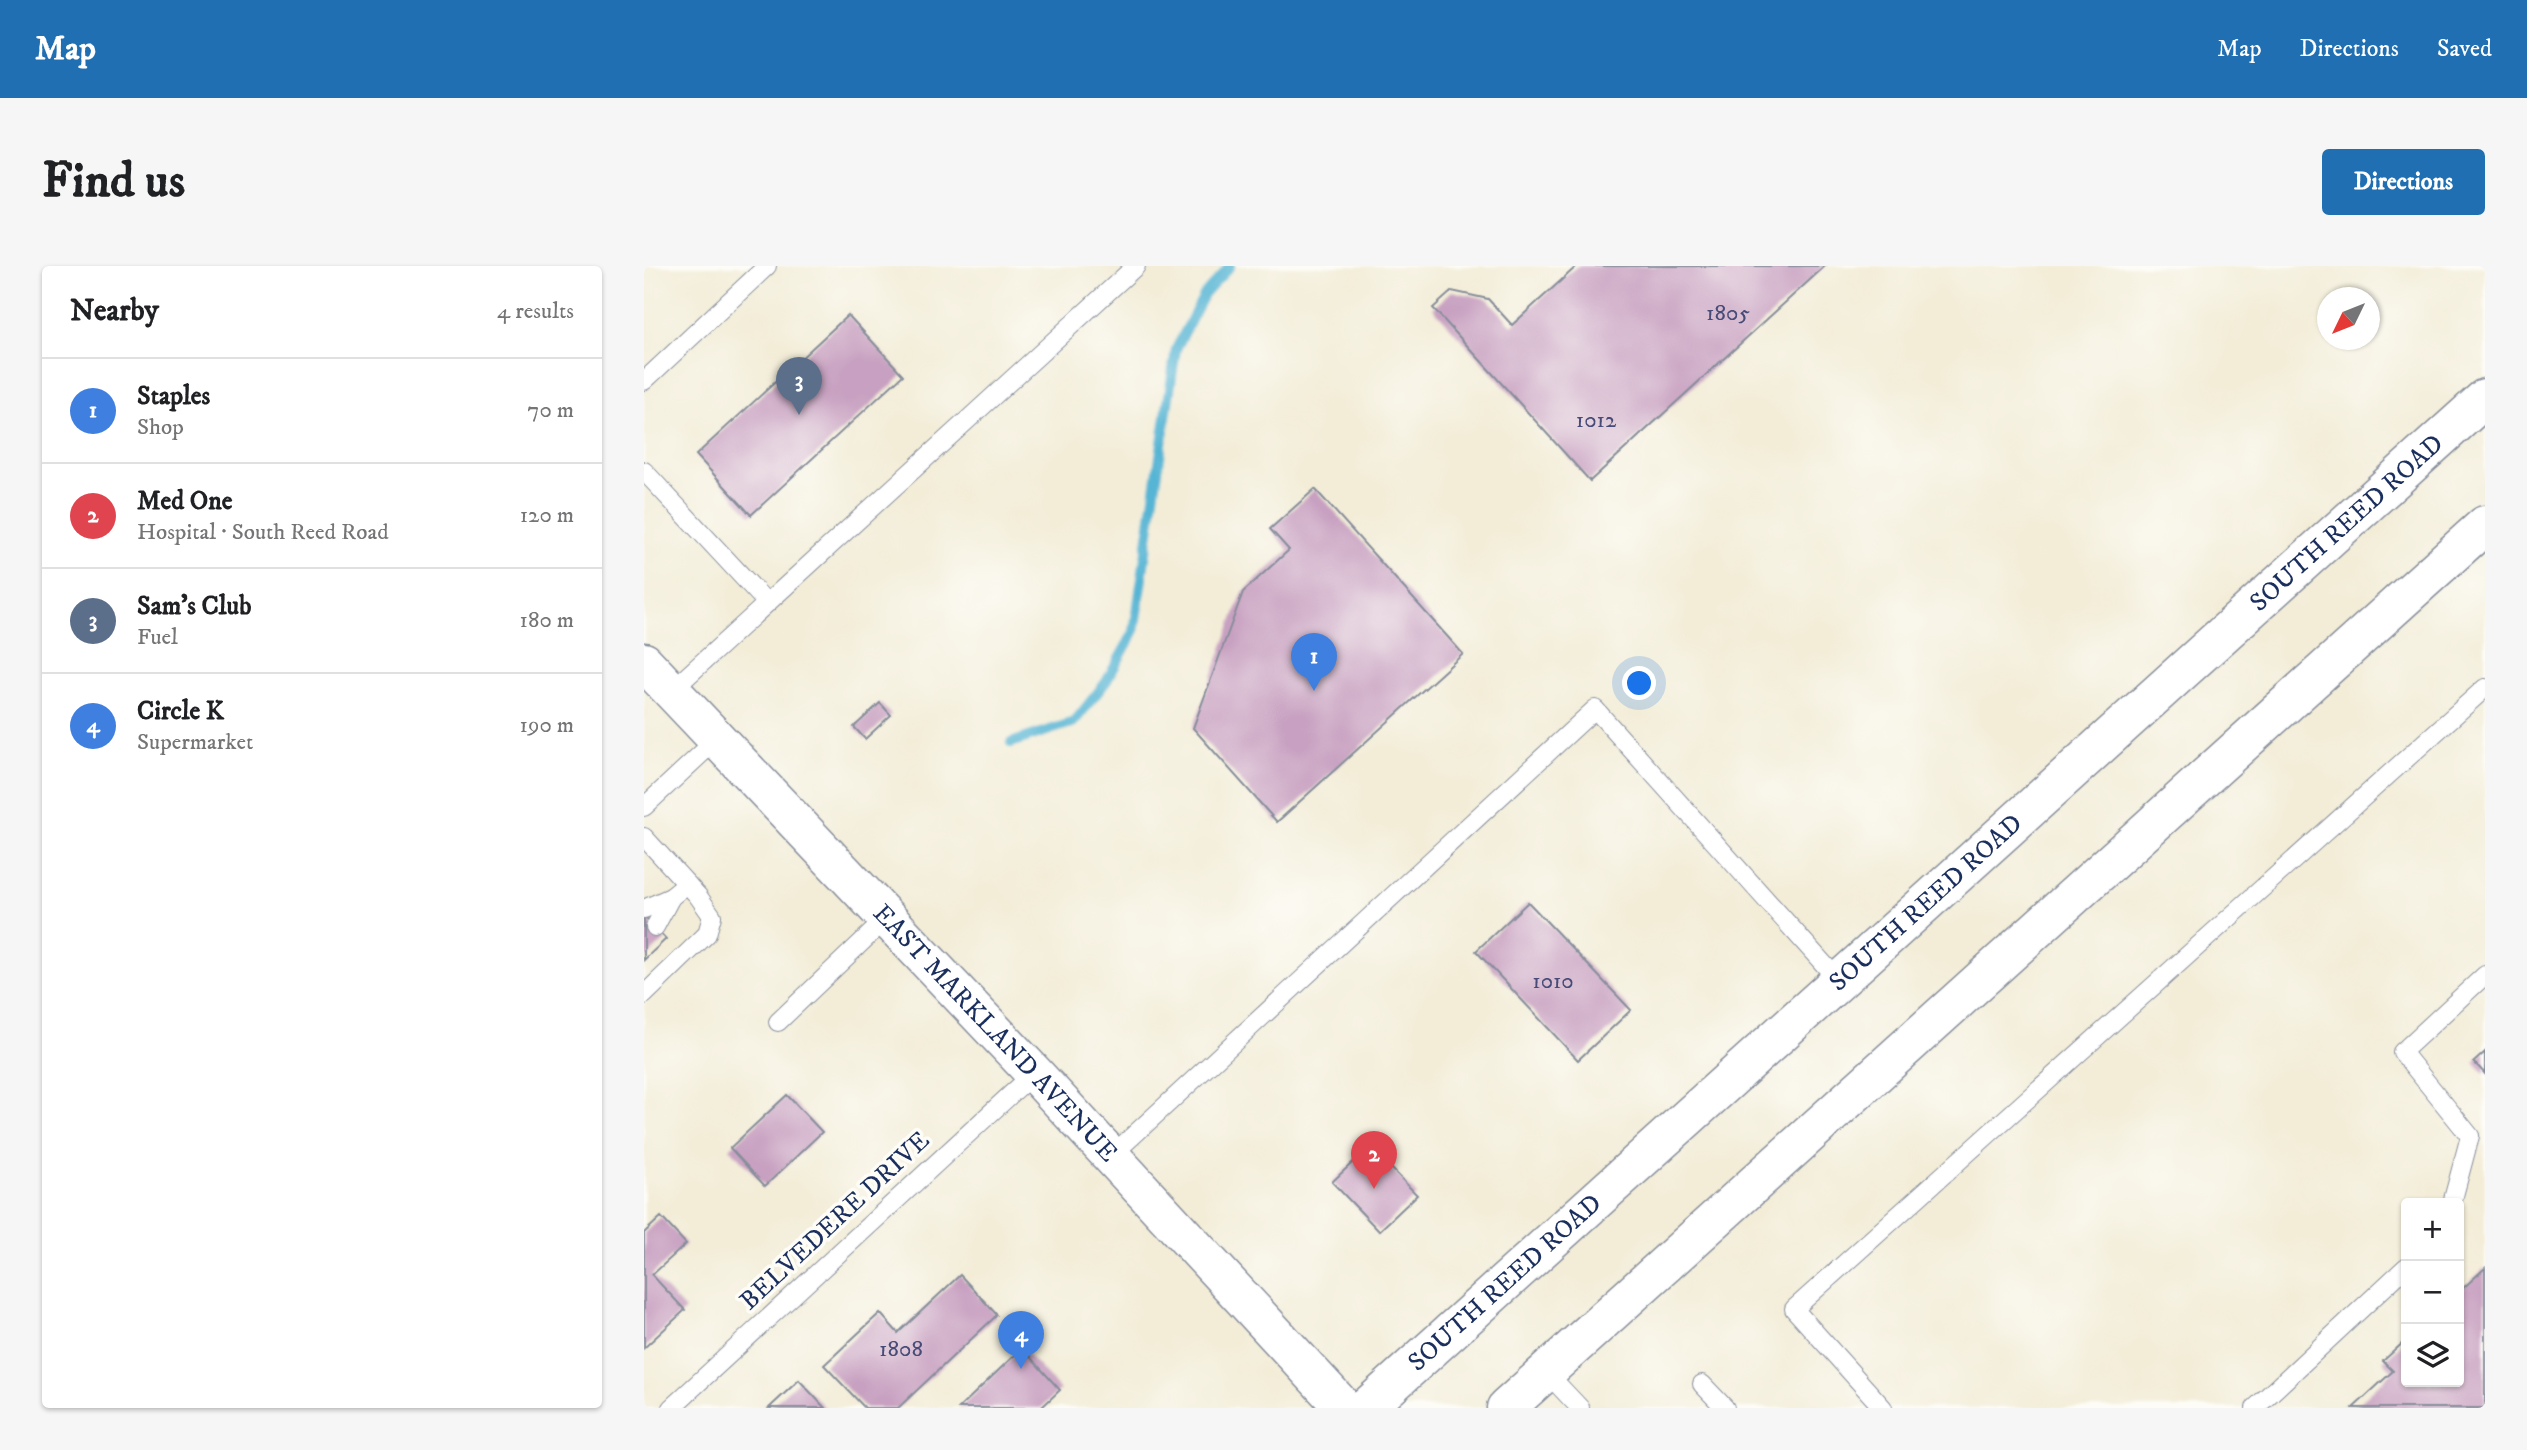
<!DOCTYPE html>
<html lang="en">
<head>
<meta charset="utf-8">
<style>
  :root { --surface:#fff; --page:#f6f6f6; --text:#202124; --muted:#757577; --line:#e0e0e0; --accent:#1f6fb2 }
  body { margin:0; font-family:"IM FELL DW Pica",serif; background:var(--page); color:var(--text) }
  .controls { position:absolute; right:21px; bottom:21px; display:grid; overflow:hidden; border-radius:7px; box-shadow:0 2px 5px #0004 }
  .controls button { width:63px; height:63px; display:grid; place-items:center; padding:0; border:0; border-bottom:2px solid var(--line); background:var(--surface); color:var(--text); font:35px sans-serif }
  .compass { position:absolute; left:1673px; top:21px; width:63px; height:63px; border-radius:50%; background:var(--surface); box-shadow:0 2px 5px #0004; rotate:227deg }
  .you { position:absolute; left:996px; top:418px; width:24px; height:24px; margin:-18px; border:5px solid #fff; border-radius:50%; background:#1a73e8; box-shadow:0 0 0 10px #1a73e833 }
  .badge { display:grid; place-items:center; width:46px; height:46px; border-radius:50%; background:var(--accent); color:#fff; font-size:23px; font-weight:700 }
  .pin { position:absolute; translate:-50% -58px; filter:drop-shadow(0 2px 4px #0008) }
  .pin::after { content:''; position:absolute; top:37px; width:24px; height:21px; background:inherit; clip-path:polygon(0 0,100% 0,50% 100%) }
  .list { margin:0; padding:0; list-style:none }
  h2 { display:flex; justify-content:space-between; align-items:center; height:91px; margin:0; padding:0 28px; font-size:30px }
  h2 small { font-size:23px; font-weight:400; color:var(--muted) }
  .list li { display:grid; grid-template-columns:46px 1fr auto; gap:21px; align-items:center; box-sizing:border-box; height:105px; padding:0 28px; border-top:2px solid var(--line) }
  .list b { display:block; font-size:26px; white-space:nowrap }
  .list p { margin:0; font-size:23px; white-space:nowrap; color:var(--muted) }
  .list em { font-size:23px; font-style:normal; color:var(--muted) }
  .icon { flex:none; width:38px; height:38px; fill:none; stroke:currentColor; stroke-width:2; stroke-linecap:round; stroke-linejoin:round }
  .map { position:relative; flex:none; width:1841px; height:1142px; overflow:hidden; border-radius:7px }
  header { display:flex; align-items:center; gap:42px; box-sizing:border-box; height:98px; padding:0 35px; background:var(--accent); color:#fff }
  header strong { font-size:33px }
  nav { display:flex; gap:38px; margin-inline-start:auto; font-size:24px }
  .intro { display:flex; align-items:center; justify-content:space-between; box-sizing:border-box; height:168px; padding:0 42px }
  h1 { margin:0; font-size:49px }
  .button { padding:18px 32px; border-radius:7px; background:var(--accent); color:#fff; font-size:24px; font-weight:700 }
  main { display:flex; gap:42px; padding:0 42px }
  aside { flex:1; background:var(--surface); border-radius:7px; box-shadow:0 2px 5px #0004 }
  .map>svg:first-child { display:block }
</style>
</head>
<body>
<header>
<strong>Map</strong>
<nav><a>Map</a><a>Directions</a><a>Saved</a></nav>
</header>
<div class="intro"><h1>Find us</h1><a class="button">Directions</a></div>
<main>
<aside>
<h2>Nearby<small>4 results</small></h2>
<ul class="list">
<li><span class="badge" style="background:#3f7fe0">1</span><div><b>Staples</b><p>Shop</p></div><em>70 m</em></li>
<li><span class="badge" style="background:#e0444e">2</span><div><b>Med One</b><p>Hospital · South Reed Road</p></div><em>120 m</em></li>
<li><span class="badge" style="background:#5c6f8a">3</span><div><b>Sam's Club</b><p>Fuel</p></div><em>180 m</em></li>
<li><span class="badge" style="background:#3f7fe0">4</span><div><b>Circle K</b><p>Supermarket</p></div><em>190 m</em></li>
</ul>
</aside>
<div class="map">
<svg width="1841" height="1142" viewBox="0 0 1841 1142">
  <rect width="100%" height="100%" fill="#fdfcf7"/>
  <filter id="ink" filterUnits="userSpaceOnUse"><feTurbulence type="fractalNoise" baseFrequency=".0143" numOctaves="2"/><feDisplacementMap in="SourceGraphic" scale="14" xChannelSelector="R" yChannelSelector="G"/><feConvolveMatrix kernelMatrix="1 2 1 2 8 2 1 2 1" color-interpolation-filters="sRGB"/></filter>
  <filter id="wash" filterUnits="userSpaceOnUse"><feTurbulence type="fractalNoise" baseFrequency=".00686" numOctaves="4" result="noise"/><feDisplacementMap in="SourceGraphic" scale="28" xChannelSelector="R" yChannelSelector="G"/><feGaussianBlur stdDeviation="1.57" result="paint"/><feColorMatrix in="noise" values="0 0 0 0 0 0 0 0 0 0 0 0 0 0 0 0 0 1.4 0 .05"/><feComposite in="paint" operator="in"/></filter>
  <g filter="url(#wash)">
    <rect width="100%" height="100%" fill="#f3edd8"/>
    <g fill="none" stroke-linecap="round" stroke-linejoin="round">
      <polyline stroke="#56b5d4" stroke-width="10" points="367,477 430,456 462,416 490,366 532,83 560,29 586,0"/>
    </g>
    <g id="blocks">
      <g fill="#c8a0c1">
        <polygon points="933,0 1181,0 946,215 789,42 808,25 844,33 868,59"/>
        <polygon points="204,49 259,109 107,249 52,189"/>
        <polygon points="671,223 819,388 633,556 549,462 599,326 645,284 626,263"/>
        <polygon points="236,437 247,449 221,473 210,461"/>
        <polygon points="884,636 987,744 934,794 832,685"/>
        <polygon points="0,650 22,673 0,694"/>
        <polygon points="1841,786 1841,808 1830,796"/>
        <polygon points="143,829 178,866 121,920 86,882"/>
        <polygon points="726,880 773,929 735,965 688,916"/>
        <polygon points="17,951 42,978 8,1009 41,1044 0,1082 0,967"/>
        <polygon points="1841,1002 1841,1142 1709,1142 1749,1105 1739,1095 1762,1074 1762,1116 1815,1116 1815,1026"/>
        <polygon points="316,1009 353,1049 254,1142 221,1142 180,1099 236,1047 254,1067"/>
        <polygon points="378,1082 416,1124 397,1142 315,1142"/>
        <polygon points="155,1114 181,1142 125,1142"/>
      </g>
    </g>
  </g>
  <g filter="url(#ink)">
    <use href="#blocks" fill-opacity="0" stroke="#878e9b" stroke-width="2"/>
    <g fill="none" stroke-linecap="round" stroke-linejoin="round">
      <g stroke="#878e9b" stroke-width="20">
        <g id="lane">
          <polyline points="0,115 123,0"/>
          <polyline points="0,205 123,337"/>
          <polyline points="27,425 492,0"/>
          <polyline points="0,541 73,473"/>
          <polyline points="0,571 54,630 68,650 63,668 0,729"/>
          <polyline points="0,643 27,631 43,618"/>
          <polyline points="11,661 27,631"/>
          <polyline points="134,756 243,652"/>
          <polyline points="467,890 951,443 1195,715"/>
          <polyline points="1808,937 1826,870 1758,786 1841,709"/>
          <polyline points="902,1106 936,1142"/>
          <polyline points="1058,1118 1081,1142"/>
          <polyline points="27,1142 390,807"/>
          <polyline points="1239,1142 1150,1043 1841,422"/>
          <polyline points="1611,1142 1762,1001"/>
        </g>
      </g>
      <g stroke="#878e9b" stroke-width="41">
        <g id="primary">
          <path id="s1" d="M0 396 390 807 700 1142"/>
          <path id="s2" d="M722 1142 1841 132"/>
          <polyline points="862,1142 1841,259"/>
        </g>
      </g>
      <use href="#lane" stroke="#fff" stroke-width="18"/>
      <use href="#primary" stroke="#fff" stroke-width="38"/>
    </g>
  </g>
  <g text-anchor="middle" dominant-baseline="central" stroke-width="7" stroke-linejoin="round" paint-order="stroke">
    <g font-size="23" fill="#464b77">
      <text x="1084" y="47">1805</text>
      <text x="952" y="154">1012</text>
      <text x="909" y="715">1010</text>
      <text x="257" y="1083">1808</text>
    </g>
    <g font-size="26" fill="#1b2f5e" stroke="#fdfcf7">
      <text stroke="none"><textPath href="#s2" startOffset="1321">SOUTH REED ROAD</textPath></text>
      <text stroke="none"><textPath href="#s2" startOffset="754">SOUTH REED ROAD</textPath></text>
      <text stroke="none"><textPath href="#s1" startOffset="511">EAST MARKLAND AVENUE</textPath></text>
      <text transform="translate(191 955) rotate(-43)">BELVEDERE DRIVE</text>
      <text stroke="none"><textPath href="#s2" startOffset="187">SOUTH REED ROAD</textPath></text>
    </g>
  </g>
</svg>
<div class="controls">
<button>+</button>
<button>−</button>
<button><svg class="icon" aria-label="layers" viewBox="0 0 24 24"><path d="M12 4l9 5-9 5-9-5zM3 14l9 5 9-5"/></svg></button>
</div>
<svg class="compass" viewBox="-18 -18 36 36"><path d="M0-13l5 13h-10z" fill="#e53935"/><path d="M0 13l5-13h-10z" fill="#757577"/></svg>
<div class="you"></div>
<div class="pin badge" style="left:670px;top:425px;background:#3f7fe0">1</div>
<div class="pin badge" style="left:730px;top:923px;background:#e0444e">2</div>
<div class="pin badge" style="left:155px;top:149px;background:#5c6f8a">3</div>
<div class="pin badge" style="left:377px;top:1103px;background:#3f7fe0">4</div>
</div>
</main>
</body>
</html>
